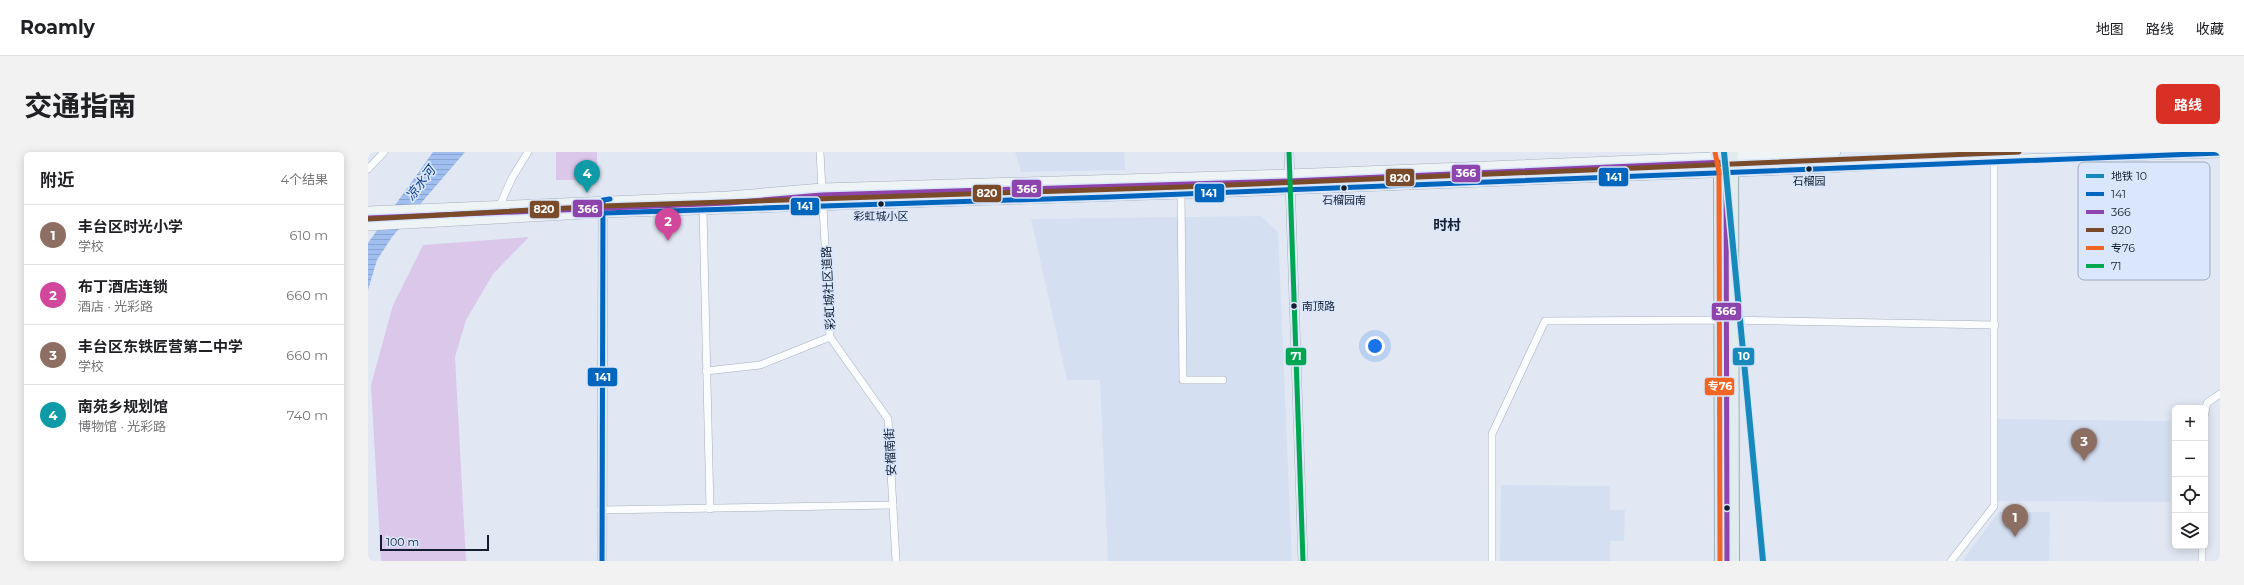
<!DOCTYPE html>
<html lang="zh">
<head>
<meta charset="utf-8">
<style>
  :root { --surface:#fff; --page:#f2f2f2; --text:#202124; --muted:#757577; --line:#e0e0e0; --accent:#d93025 }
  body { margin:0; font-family:Montserrat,"Noto Sans SC",sans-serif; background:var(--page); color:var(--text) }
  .controls { position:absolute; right:12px; bottom:12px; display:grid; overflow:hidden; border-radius:6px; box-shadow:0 2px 10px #0003 }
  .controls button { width:36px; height:36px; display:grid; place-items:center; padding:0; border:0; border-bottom:1px solid var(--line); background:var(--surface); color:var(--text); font:20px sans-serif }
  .scale { position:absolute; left:12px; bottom:10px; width:109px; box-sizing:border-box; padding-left:4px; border:2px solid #131e31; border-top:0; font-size:11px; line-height:14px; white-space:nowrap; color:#131e31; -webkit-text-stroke:3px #d9e6fb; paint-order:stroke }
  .you { position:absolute; left:1007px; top:194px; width:14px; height:14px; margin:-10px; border:3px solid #fff; border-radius:50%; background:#1a73e8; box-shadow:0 0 0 6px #1a73e833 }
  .badge { display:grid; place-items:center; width:26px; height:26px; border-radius:50%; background:var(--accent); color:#fff; font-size:13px; font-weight:700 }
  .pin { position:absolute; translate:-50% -33px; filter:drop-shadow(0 1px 2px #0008) }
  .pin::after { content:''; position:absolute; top:21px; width:14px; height:12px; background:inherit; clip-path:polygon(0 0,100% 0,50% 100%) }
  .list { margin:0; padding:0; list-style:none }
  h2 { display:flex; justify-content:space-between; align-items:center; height:52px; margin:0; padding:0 16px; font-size:17px }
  h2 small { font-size:13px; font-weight:400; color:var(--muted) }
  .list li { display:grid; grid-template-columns:26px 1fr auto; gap:12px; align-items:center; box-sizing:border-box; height:60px; padding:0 16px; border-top:1px solid var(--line) }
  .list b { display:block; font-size:15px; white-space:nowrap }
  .list p { margin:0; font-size:13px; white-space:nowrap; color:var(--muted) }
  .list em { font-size:13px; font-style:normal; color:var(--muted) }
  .icon { flex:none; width:22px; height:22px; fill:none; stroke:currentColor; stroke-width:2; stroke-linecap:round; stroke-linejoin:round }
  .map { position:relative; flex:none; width:1852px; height:409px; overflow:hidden; border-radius:6px }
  header { display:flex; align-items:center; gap:24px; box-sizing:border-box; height:56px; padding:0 20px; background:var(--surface); border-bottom:1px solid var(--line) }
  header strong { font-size:19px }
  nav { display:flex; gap:22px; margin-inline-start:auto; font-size:14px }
  .intro { display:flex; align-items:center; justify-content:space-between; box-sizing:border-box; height:96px; padding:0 24px }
  h1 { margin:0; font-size:28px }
  .button { padding:10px 18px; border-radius:6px; background:var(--accent); color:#fff; font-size:14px; font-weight:700 }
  main { display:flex; gap:24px; padding:0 24px }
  aside { flex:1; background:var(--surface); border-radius:6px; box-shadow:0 2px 10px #0003 }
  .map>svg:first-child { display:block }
</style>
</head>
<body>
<header>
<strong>Roamly</strong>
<nav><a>地图</a><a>路线</a><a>收藏</a></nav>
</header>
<div class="intro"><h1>交通指南</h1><a class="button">路线</a></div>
<main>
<aside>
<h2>附近<small>4个结果</small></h2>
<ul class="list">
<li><span class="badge" style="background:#8d6e63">1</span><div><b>丰台区时光小学</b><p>学校</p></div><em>610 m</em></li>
<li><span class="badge" style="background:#d1479c">2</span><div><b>布丁酒店连锁</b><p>酒店 · 光彩路</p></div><em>660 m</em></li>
<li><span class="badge" style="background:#8d6e63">3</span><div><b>丰台区东铁匠营第二中学</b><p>学校</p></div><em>660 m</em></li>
<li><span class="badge" style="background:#0f9aa8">4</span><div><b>南苑乡规划馆</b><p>博物馆 · 光彩路</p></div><em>740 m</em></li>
</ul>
</aside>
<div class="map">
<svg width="1852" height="409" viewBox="0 0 1852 409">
  <defs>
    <pattern id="water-rules" width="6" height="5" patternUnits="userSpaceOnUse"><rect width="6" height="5" fill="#a0bff0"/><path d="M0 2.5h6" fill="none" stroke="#89a4ce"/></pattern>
  </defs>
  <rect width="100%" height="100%" fill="#e1e8f3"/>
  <g fill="#d4dff1">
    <polygon points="647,0 756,0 757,18 653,20"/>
    <polygon points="893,64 910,80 924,409 740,409 732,228 699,228 663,67"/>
    <polygon points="1630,267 1802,269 1802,350 1629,349"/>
    <polygon points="1133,333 1242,334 1242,358 1257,358 1256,389 1242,389 1242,409 1132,409"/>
    <polygon points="1631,360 1682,360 1681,409 1594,409"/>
  </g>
  <g fill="#dbc7ea">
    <rect x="188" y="0" width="41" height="28"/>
    <polygon points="161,85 125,122 98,168 87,205 98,409 13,409 3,233 25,153 55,93"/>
  </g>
  <polygon fill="url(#water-rules)" points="65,0 97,0 24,85 9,108 0,138 0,91"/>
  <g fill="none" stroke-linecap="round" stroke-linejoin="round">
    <g stroke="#a6afbd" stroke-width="8">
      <g id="street">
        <polyline points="0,17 16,0"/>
        <polyline points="813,42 815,228 855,228"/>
        <polyline points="132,53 144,26 160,0"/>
        <polyline points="335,58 342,357"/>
        <polyline points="462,185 520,267 528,409"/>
        <polyline points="338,219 392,213 462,185 452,0"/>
        <polyline points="1837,261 1839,251 1852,242"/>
        <polyline points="233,358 525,353"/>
        <polyline points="1834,394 1834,409"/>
        <polyline points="1124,409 1124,282 1177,169 1356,168 1627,173"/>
        <polyline points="1583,409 1626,354 1626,0"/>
      </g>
    </g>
    <g stroke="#a6afbd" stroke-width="10">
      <g id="secondary">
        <polyline points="921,0 935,409"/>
        <polyline points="0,59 360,44 454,36 921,22 1468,0"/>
        <polyline points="0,74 235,61 813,42 1442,17 1584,9 1852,1"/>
        <polyline points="234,409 235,55"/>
      </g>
    </g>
    <g stroke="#9aafb5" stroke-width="12">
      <g id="primary">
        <polyline points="1347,0 1351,20 1352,409"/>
        <polyline points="1365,0 1366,409"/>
      </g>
    </g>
    <use href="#street" stroke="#fafcfd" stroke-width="7"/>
    <use href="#secondary" stroke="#eef4f6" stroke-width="9"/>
    <use href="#primary" stroke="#e2ecee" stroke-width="10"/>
    <g stroke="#d9e6fb" stroke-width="8">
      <g id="bus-1">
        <polyline points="235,61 740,45 1852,1"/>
        <polyline points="234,409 235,48 242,47"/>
      </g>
    </g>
    <g stroke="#d9e6fb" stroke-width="8">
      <polyline id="bus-2" points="0,66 360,51 454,43 921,29 1358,10 1359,409"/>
    </g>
    <g stroke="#d9e6fb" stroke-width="8">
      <polyline id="bus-3" points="0,67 235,54 813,35 1651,0"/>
    </g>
    <g stroke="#d9e6fb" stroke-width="8">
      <polyline id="bus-4" points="1347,0 1351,20 1352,409"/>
    </g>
    <g stroke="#d9e6fb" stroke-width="8">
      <polyline id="bus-5" points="921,0 935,409"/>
    </g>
    <use href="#bus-1" stroke="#0065bd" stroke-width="5"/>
    <use href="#bus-2" stroke="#8e44ad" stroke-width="5"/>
    <use href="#bus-3" stroke="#7a4b2a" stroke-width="5"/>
    <use href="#bus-4" stroke="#f26522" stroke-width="5"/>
    <use href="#bus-5" stroke="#00a651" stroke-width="5"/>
    <g stroke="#d9e6fb" stroke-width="9">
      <polyline id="metro-1" points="1356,0 1395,409"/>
    </g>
    <use href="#metro-1" stroke="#178abb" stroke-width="6"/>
  </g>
  <g fill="#131e31" stroke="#d9e6fb" stroke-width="1.5">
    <circle cx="1441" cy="17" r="3.5"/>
    <circle cx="976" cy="36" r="3.5"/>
    <circle cx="513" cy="52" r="3.5"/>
    <circle cx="926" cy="154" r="3.5"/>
    <circle cx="1359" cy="356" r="3.5"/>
  </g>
  <g text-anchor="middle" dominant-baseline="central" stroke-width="3.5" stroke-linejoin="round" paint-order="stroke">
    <g font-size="11" fill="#131e31" stroke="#d9e6fb">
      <text x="1441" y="29">石榴园</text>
      <text x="976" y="48">石榴园南</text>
      <text x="513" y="64">彩虹城小区</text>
      <text x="934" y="154" text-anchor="start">南顶路</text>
    </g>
    <g font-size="12" fill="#131e31" stroke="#d9e6fb">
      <text transform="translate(460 136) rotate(-93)">彩虹城社区道路</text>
      <text transform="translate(522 300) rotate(-93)">安榴南街</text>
    </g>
    <g font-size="13" font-style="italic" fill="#0a3f88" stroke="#d9e6fb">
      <text transform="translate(52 31) rotate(-53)">凉水河</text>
    </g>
    <g font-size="14" font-weight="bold" fill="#131e31" stroke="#d9e6fb">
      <text x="1079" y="73">时村</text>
    </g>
  </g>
  <rect x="1710" y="10" width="132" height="118" rx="6" fill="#d9e6fb" stroke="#9eaabe" stroke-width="1"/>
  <rect x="1718" y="22" width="18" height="4" fill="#178abb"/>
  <rect x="1718" y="40" width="18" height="4" fill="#0065bd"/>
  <rect x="1718" y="58" width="18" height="4" fill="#8e44ad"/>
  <rect x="1718" y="76" width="18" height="4" fill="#7a4b2a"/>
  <rect x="1718" y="94" width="18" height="4" fill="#f26522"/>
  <rect x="1718" y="112" width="18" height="4" fill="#00a651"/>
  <g font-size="11" fill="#131e31">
    <text x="1743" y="28">地铁 10</text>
    <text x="1743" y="46">141</text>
    <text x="1743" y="64">366</text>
    <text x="1743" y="82">820</text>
    <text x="1743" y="100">专76</text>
    <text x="1743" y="118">71</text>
  </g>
  <g stroke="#d9e6fb" stroke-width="1.5">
    <rect x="1083" y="12" width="30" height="19" rx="4" fill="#8e44ad"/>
    <rect x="1230" y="15" width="31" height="20" rx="4" fill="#0065bd"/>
    <rect x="1017" y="16" width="30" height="19" rx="4" fill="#7a4b2a"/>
    <rect x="643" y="27" width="31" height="19" rx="4" fill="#8e44ad"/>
    <rect x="826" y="31" width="31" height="20" rx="4" fill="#0065bd"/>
    <rect x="604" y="32" width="30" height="19" rx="4" fill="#7a4b2a"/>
    <rect x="422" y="45" width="30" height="19" rx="4" fill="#0065bd"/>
    <rect x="204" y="47" width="31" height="19" rx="4" fill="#8e44ad"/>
    <rect x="161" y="48" width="31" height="19" rx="4" fill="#7a4b2a"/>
    <rect x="1343" y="150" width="31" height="19" rx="4" fill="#8e44ad"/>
    <rect x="917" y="195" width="22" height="19" rx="4" fill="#00a651"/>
    <rect x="1364" y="195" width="23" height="19" rx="4" fill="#178abb"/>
    <rect x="219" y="215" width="31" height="20" rx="4" fill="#0065bd"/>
    <rect x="1336" y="225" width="31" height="19" rx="4" fill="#f26522"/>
  </g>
  <g font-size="11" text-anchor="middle" font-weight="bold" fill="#fff">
    <text x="1098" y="25">366</text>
    <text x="1246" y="29">141</text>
    <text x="1032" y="30">820</text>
    <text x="659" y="41">366</text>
    <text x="841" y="45">141</text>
    <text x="619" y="45">820</text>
    <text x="437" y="58">141</text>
    <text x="220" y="61">366</text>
    <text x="176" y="61">820</text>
    <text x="1358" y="163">366</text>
    <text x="928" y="208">71</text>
    <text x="1376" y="208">10</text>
    <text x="235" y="229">141</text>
    <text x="1352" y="238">专76</text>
  </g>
</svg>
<div class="controls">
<button>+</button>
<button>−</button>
<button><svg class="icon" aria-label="locate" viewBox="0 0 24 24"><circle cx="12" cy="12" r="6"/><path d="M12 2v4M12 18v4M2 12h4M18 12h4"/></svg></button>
<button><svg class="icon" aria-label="layers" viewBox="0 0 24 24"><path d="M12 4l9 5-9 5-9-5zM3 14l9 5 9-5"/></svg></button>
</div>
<div class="scale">100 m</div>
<div class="you"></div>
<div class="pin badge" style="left:1647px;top:385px;background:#8d6e63">1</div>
<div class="pin badge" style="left:300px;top:89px;background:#d1479c">2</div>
<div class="pin badge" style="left:1716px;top:309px;background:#8d6e63">3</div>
<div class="pin badge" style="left:219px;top:41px;background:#0f9aa8">4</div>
</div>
</main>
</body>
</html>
